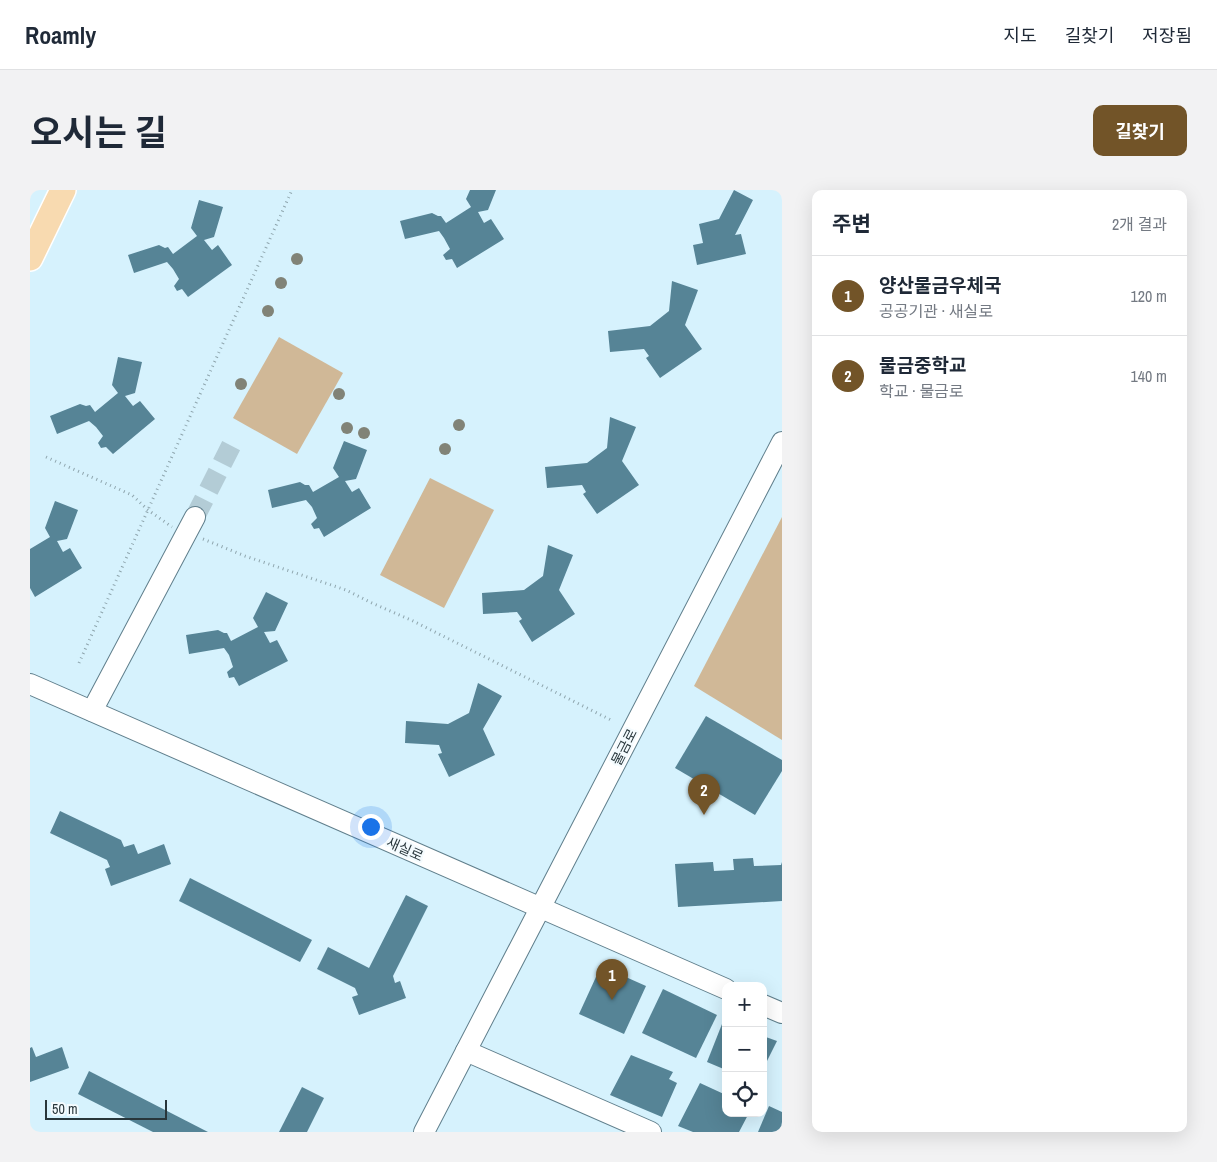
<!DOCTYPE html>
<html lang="ko">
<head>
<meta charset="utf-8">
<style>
  :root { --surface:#fff; --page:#f2f2f3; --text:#1f2937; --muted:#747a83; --line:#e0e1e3; --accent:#725428 }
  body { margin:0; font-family:"Archivo Narrow","Noto Sans KR",sans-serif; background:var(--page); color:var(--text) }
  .controls { position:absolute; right:15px; bottom:15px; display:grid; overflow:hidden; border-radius:10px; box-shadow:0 5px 20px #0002 }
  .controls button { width:45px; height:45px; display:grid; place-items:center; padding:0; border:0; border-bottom:1px solid var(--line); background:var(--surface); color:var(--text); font:25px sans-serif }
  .scale { position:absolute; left:15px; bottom:12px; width:122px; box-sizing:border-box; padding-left:5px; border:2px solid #28363b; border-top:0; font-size:14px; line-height:18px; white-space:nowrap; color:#28363b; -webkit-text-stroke:4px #f4fbfe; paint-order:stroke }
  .you { position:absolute; left:340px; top:636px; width:18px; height:18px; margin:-12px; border:4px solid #fff; border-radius:50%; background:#1a73e8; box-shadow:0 0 0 8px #1a73e833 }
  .badge { display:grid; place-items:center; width:32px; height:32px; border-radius:50%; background:var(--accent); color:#fff; font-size:16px; font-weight:700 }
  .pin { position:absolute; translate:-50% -41px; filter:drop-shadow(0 1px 2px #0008) }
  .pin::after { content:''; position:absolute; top:26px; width:18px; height:15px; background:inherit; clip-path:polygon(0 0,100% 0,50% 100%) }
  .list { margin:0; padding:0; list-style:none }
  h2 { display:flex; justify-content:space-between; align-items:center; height:65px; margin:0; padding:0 20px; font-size:21px }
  h2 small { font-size:16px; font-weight:400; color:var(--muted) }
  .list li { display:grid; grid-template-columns:32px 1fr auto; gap:15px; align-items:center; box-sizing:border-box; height:80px; padding:0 20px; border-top:1px solid var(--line) }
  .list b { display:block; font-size:19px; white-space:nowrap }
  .list p { margin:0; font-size:16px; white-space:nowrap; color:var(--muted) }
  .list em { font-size:16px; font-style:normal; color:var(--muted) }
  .icon { flex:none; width:28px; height:28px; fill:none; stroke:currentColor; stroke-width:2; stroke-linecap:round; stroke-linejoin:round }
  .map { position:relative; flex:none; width:752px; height:942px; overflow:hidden; border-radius:10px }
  header { display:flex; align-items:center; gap:30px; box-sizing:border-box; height:70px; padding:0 25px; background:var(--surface); border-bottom:1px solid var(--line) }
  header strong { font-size:24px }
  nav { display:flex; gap:28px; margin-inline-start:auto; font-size:18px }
  .intro { display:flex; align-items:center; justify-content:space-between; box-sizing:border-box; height:120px; padding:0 30px }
  h1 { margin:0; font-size:35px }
  .button { padding:12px 22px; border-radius:10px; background:var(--accent); color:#fff; font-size:18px; font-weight:700 }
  main { display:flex; gap:30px; padding:0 30px }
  aside { flex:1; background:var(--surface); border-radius:10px; box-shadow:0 5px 20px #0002 }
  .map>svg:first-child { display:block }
</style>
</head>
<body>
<header>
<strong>Roamly</strong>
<nav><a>지도</a><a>길찾기</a><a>저장됨</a></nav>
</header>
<div class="intro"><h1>오시는 길</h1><a class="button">길찾기</a></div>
<main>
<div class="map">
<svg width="752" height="942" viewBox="0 0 752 942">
  <rect width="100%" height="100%" fill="#d6f2fd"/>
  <g fill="#d0b897">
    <polygon points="249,147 313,183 267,264 203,228"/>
    <polygon points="400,288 464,320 414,418 350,385"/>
    <polygon points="752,327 752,550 664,496"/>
  </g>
  <g fill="#568496">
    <polygon points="440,0 466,0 458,20 448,22 454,33 461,29 474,49 427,78 422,69 416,70 413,65 420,59 414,48 409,41 375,49 370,31 402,23 408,26 411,26 416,33 441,17 436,9"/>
    <polygon points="704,0 723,10 705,45 711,44 716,64 667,75 663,55 673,53 669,34 689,29"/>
    <polygon points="169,10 193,17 184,47 174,50 182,60 188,55 202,75 158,107 152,99 147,101 144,96 149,89 143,79 137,72 104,83 98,65 129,55 135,58 138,57 143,64 167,46 161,38"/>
    <polygon points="642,91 668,100 655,135 672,159 630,188 616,168 619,166 614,159 580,162 578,141 620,136 639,121"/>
    <polygon points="88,167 112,172 105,203 95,206 103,216 110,211 125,229 83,264 76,257 71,258 68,253 73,246 66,237 59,231 27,244 20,226 50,214 56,216 60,215 65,222 88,203 82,195"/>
    <polygon points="580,227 606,237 592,271 609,295 567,324 553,304 556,302 552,295 517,298 515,277 557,273 577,258"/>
    <polygon points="314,251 337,260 326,289 315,291 322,302 329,298 341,318 294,347 289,338 284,339 281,334 287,328 282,317 276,310 242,318 238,300 270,292 275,295 279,295 283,302 309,287 303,278"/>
    <polygon points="25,311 48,320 37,349 27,351 33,362 40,358 52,378 5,407 0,398 0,359 20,347 15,338"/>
    <polygon points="518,355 543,365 529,400 545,424 502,452 489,431 492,429 487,422 453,424 452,403 494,400 513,386"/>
    <polygon points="236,402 258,413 245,441 234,442 240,453 247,450 258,471 209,496 204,487 199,488 197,482 203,477 199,465 194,458 159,464 156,445 188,440 194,443 197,443 201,451 228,437 223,428"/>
    <polygon points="448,493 472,506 453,539 465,565 419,587 408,564 412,563 409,555 375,553 376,531 418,534 439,523"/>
    <polygon points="676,526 752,570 752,581 725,625 645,578"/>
    <polygon points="30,621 91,650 94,657 104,654 108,664 134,654 141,674 81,696 75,679 80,677 77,670 20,643"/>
    <polygon points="723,668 724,676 751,675 752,672 752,711 648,717 645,674 683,672 684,681 704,680 703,669"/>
    <polygon points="160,688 282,750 270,772 149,711"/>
    <polygon points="376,705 398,716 363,786 365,793 370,791 376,808 329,825 322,807 328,805 325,798 287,779 298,757 339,778"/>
    <polygon points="571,776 616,796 594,844 549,824"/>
    <polygon points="633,799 687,825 666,868 612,843"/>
    <polygon points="694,829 696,830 696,880 677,872"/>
    <polygon points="733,846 747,851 733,879"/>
    <polygon points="2,857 6,867 32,857 39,878 0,892 0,858"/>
    <polygon points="601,865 643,882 639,889 647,893 632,927 580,905"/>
    <polygon points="59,881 178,942 123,942 48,904"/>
    <polygon points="670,893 696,905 696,923 719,923 709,942 663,942 648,936"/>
    <polygon points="272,897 294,908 277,942 249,942"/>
    <polygon points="739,916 752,922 752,942 728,942"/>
  </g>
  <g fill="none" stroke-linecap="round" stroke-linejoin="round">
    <polyline stroke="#b3ccd6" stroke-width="20" stroke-dasharray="20 10" stroke-linecap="butt" points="165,327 205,248"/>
    <g stroke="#607f8c" stroke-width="22">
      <g id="minor">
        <polyline points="0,494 696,799"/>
        <polyline points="62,521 165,327"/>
        <polyline points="733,815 752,823"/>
        <polyline points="436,861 621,942"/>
        <polyline points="394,942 752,252"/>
      </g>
    </g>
    <g stroke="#fff" stroke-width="28">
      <polyline id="major" points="0,68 33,0"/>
    </g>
    <g stroke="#8fa6ae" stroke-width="3" stroke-dasharray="1 4" stroke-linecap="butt">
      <polyline points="16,267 102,305 118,320 142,337"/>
      <polyline points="173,349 215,366 316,400 342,413 381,430 583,531"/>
      <polyline points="49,473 262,0"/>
    </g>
    <use href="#minor" stroke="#fff" stroke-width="20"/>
    <use href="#major" stroke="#f8dab0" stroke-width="25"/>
  </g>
  <g fill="#818377">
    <circle cx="267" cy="69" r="6"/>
    <circle cx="251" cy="93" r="6"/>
    <circle cx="238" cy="121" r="6"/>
    <circle cx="211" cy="194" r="6"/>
    <circle cx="309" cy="204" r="6"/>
    <circle cx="429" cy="235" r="6"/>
    <circle cx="317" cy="238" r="6"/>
    <circle cx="334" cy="243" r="6"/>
    <circle cx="415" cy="259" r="6"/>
  </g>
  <g text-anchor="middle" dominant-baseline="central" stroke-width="4.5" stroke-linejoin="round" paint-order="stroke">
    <g font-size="14" fill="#28363b" stroke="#f4fbfe">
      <text transform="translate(594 557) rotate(-63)">물금로</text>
      <text transform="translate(375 659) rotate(24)">새실로</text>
    </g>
  </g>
</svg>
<div class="controls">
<button>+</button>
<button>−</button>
<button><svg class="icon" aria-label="locate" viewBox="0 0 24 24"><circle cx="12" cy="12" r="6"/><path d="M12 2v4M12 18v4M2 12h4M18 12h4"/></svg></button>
</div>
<div class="scale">50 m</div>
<div class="you"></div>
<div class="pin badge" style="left:582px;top:810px">1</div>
<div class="pin badge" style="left:674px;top:625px">2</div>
</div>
<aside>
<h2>주변<small>2개 결과</small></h2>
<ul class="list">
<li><span class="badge">1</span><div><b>양산물금우체국</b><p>공공기관 · 새실로</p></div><em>120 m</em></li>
<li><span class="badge">2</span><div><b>물금중학교</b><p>학교 · 물금로</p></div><em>140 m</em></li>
</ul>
</aside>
</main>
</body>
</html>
